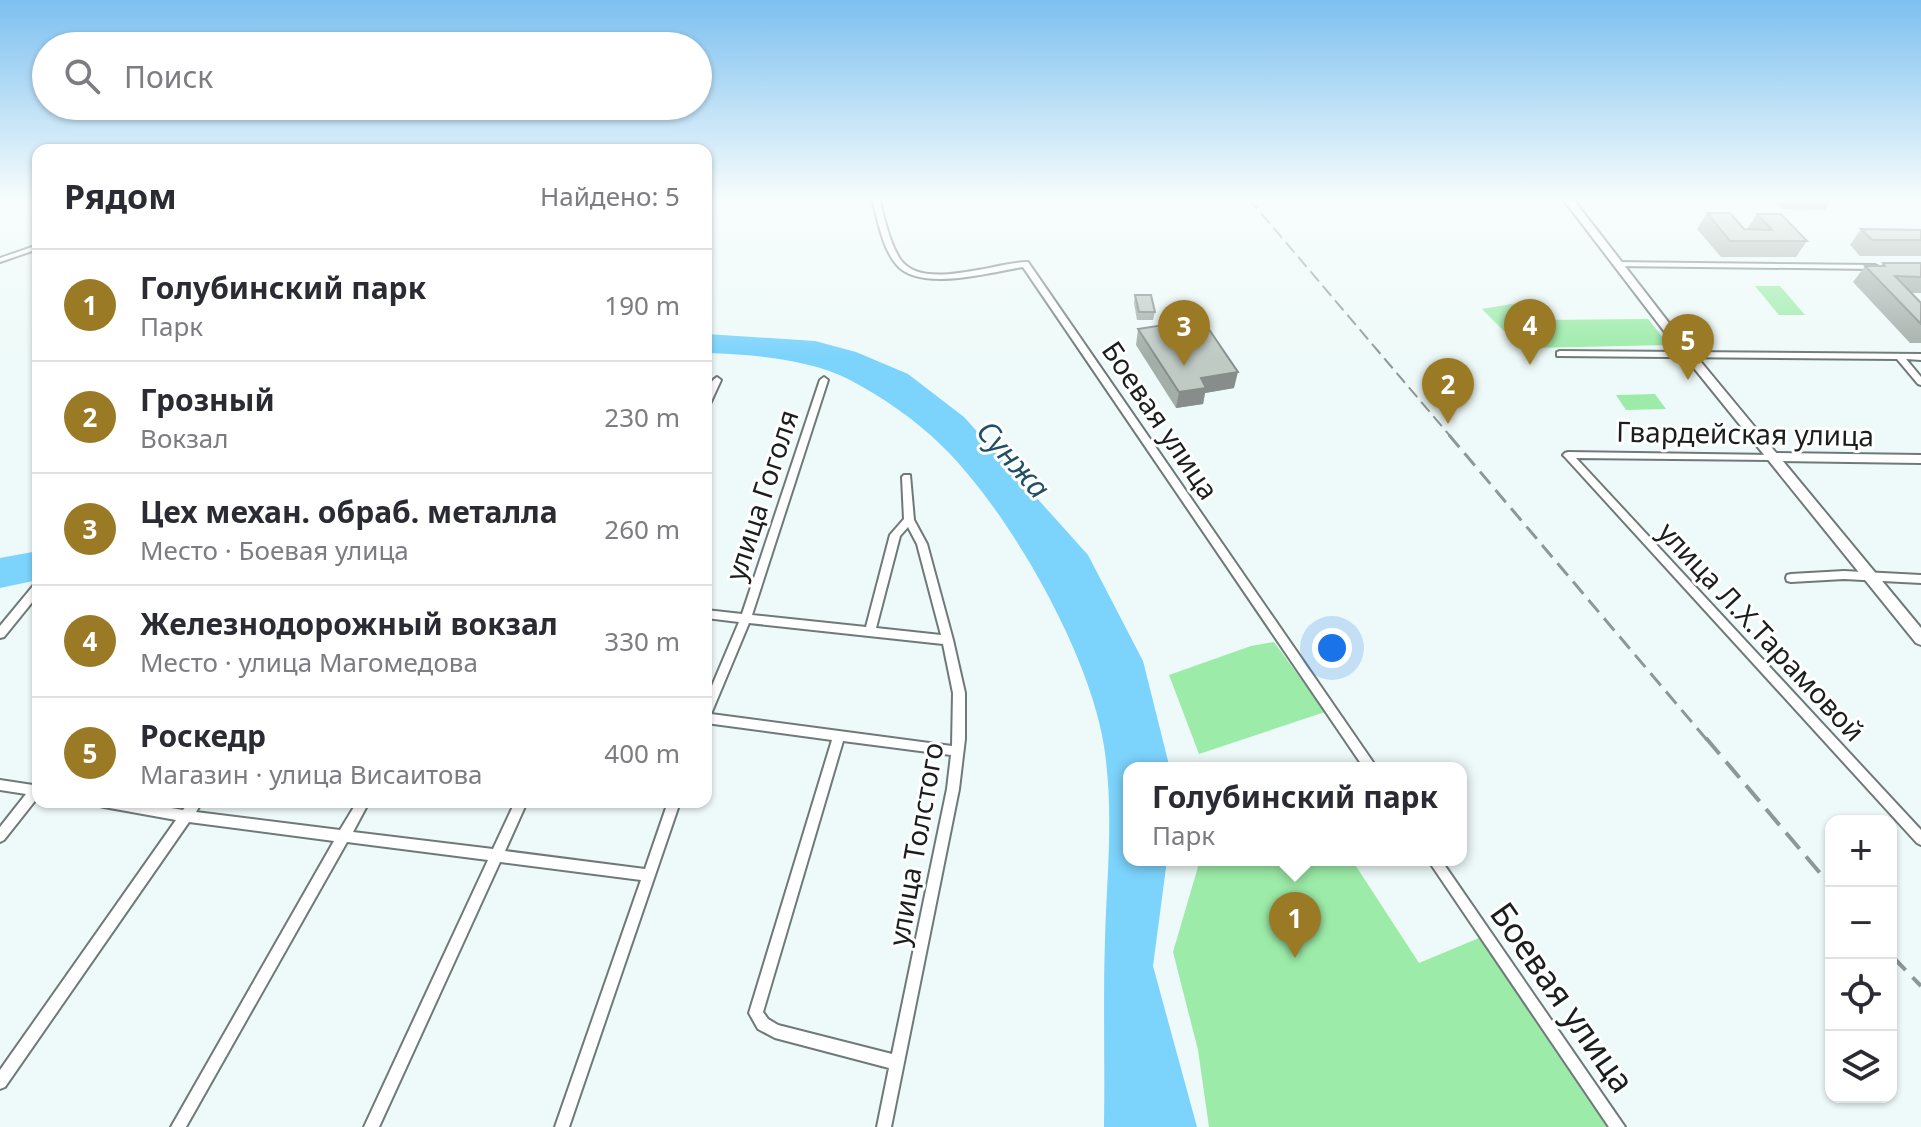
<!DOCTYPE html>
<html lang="ru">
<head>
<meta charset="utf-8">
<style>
  :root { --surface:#fff; --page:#f7f7f7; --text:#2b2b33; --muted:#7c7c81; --line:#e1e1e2; --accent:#9b7a25 }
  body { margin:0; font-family:"Noto Sans",sans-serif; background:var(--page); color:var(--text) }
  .controls { position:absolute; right:24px; bottom:24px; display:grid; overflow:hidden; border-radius:16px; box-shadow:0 2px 6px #0004 }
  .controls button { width:72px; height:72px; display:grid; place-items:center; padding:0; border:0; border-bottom:2px solid var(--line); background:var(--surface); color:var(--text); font:40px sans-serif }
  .you { position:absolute; left:1332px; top:648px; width:28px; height:28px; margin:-20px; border:6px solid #fff; border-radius:50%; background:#1a73e8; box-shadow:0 0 0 12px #1a73e833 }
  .badge { display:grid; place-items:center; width:52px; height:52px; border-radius:50%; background:var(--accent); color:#fff; font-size:26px; font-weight:700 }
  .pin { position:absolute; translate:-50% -66px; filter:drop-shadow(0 2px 4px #0008) }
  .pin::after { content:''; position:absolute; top:42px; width:28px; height:24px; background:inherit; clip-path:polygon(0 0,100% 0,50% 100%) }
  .popup { position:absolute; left:1123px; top:762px; width:344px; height:104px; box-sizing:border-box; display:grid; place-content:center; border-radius:16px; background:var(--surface); filter:drop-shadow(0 2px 6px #0005); font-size:26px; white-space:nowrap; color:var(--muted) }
  .popup b { font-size:30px; color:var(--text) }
  .popup::after { content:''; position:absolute; left:50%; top:100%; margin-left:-16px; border:16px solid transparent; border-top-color:var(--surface) }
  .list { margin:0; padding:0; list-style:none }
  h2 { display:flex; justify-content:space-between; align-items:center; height:104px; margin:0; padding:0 32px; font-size:34px }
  h2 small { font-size:26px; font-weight:400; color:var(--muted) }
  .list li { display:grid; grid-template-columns:52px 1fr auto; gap:24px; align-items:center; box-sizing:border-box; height:112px; padding:0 32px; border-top:2px solid var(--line) }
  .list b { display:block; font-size:30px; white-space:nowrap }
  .list p { margin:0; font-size:26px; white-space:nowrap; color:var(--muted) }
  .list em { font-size:26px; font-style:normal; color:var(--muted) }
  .icon { flex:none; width:44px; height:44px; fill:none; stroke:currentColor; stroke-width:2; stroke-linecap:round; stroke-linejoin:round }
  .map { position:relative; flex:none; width:1921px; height:1127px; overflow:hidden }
  .search { position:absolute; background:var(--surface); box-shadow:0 2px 6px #0004; left:32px; top:32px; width:680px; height:88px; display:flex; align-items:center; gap:20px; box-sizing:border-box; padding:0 28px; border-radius:44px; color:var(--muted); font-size:30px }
  .panel { position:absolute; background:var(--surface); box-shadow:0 2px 6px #0004; left:32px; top:144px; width:680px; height:664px; border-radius:16px }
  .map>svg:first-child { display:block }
</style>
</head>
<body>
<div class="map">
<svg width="1921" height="1127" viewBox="0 0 1921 1127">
  <rect width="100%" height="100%" fill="#eefaf9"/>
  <g fill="#9ceba8">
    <polygon points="1755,286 1780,286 1805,315 1779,315"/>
    <polygon points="1524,302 1541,320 1648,319 1669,345 1530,348 1518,345 1482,309"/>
    <polygon points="1655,394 1666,409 1626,410 1616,395"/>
    <polygon points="1274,642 1325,712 1199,754 1169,675 1251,646"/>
    <polygon points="1200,860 1352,860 1419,963 1479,938 1608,1127 1209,1127 1198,1050 1173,952"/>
  </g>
  <g fill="#7cd3fc">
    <path d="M706 334 815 341 856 352 908 374 964 417 1088 555 1143 661 1169 765V768H1129V860H1167L1153 966 1197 1127H1104C1105 1064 1103 1002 1105 939 1107 874 1114 811 1104 746 1090 654 1009 511 942 446 916 420 881 396 848 379 810 359 748 354 706 353Z"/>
    <polygon points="38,551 38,580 0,588 0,558"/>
  </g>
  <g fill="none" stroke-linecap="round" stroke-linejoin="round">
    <g stroke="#6f7a78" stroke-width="4">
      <g id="minor">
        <path d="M872 199H879C885 219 889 242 900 259 922 292 996 262 1028 262L1377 768H1364L1023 267C992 272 919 293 896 264 882 247 878 220 872 199Z"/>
        <polygon points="38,245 38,249 0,262 0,258"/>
        <polygon points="1614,262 1875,265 1879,267 1875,269 1617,266 1613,264"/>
        <polygon points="1560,351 1921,354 1921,360 1906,359 1921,377 1921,385 1918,384 1897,359 1557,356 1557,352"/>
        <path d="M717 377 721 380 710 404 706 407C706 396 707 383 717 377Z"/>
        <path d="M824 377 828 380 752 615 866 627 890 535 904 519 902 477 904 475H910L914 520 927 544 953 640 965 693V739L959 789 891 1127H877L889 1068 775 1038 758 1029 749 1013 832 740 706 723V700L739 622 706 618V610L742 614 820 380ZM908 527 917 544 941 635 876 628 900 536ZM749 623 943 644 953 693 952 746 711 714ZM843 741 951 755 947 789 892 1054 778 1025 768 1019 763 1012Z"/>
        <polygon points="1568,452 1774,455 1776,457 1774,459 1771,460 1576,458 1921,830 1921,845 1917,843 1565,457 1563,455 1565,453"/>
        <polygon points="1844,571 1921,575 1921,583 1844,579 1791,582 1787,581 1786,578 1787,575 1791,574"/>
        <polygon points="38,585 38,595 4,637 0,638 0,626 33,586"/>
        <polygon points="0,780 33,785 38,783 38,797 4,840 0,842 0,827 26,794 0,790"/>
        <polygon points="98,802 136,802 183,810 189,802 202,802 196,812 340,830 357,802 369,802 353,832 493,849 515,802 527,802 505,851 645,869 668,802 680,802 569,1127 555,1127 641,880 500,862 379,1127 364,1127 488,860 347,842 186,1127 171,1127 334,841 189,822 5,1087 0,1089 0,1070 176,820 104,807 100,806"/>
        <polygon points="1428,860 1441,860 1625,1127 1609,1127"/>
      </g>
    </g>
    <g stroke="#6f7a78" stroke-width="4">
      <polygon id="tertiary" points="1771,453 1921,455 1921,463 1771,461 1766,457"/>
    </g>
    <g stroke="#6f7a78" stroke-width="4">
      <polygon id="secondary" points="1563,199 1573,199 1672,327 1921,628 1921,645 1916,643 1664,331"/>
    </g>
    <use href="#minor" fill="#fff" fill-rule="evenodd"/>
    <use href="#tertiary" fill="#fff" fill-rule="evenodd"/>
    <use href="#secondary" fill="#fff" fill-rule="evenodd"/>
    <polyline stroke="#8e9796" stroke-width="2" stroke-dasharray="13 6" stroke-linecap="butt" points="1249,199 1451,437"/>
    <polyline stroke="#8e9796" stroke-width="3" stroke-dasharray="16 8" stroke-linecap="butt" points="1449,435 1707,740"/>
    <g stroke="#8e9796" stroke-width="4" stroke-dasharray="21 10" stroke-linecap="butt">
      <polyline points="1706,738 1831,886"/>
      <polyline points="1891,955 1921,986"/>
    </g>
  </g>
  <g fill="#a4aea9">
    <polygon points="1773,199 1832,199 1825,210 1782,209"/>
    <polygon points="1707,213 1744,229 1747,229 1757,214 1807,241 1796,257 1721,257 1697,229"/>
    <polygon points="1861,229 1921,230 1921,256 1860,256 1850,245"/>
    <polygon points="1883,263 1921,263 1921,293 1911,293 1921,303 1921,343 1910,343 1853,282 1865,266 1881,266"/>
    <polygon points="1135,295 1155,312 1153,320 1137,320 1134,303"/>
    <polygon points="1138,329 1234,388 1205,393 1203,404 1176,408 1136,345"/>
  </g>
  <polygon fill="#868d8a" points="1238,372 1234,388 1205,393 1203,404 1176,408 1179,392 1201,378"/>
  <g fill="#bfcac5" stroke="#868d8a" stroke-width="2">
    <polygon points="1707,213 1730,213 1744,229 1772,230 1757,214 1781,214 1807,241 1730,241"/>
    <polygon points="1861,229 1921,230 1921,240 1872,240"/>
    <polygon points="1883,263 1921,263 1921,277 1895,276 1921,303 1921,324 1865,266 1885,266"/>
    <polygon points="1135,295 1151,295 1155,312 1139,312"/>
    <polygon points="1202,319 1238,372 1201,378 1206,388 1179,392 1138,329"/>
  </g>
  <linearGradient id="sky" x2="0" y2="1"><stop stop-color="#7dc0f0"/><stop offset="0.56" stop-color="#f7fdfc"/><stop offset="1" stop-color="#f7fdfc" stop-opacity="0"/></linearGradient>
  <rect width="1921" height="357" fill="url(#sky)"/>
  <g text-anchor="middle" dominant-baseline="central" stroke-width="6" stroke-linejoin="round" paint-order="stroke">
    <g font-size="28" fill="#1a1f1e" stroke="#fff">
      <text transform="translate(1161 420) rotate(56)">Боевая улица</text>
      <text transform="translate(1745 433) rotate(1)">Гвардейская улица</text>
      <text transform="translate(761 495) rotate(-72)">улица Гоголя</text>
      <text transform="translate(1762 631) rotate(47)">улица Л.Х.Тарамовой</text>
      <text transform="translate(915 844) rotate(-80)">улица Толстого</text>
    </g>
    <g font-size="30" font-style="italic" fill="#1f5065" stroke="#fff">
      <text transform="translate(1014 459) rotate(48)">Сунжа</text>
    </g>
    <g font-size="34" fill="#1a1f1e" stroke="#fff">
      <text transform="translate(1563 997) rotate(55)">Боевая улица</text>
    </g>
  </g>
</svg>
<div class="controls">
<button>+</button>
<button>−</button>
<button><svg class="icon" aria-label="locate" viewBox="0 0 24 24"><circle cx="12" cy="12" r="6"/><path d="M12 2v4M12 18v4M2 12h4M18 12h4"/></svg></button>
<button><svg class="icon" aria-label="layers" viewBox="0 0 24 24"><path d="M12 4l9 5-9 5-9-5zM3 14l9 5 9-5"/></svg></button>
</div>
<div class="you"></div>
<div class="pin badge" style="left:1295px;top:958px">1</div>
<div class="popup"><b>Голубинский парк</b>Парк</div>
<div class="pin badge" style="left:1448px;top:424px">2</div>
<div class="pin badge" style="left:1184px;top:366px">3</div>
<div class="pin badge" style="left:1530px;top:365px">4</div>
<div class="pin badge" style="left:1688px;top:380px">5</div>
<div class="search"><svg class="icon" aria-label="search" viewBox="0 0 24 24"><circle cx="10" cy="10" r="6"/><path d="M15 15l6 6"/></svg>Поиск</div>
<section class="panel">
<h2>Рядом<small>Найдено: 5</small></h2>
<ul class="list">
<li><span class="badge">1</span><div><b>Голубинский парк</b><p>Парк</p></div><em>190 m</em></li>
<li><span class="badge">2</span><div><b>Грозный</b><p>Вокзал</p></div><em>230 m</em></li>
<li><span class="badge">3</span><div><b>Цех механ. обраб. металла</b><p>Место · Боевая улица</p></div><em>260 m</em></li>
<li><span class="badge">4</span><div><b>Железнодорожный вокзал</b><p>Место · улица Магомедова</p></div><em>330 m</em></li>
<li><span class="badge">5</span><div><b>Роскедр</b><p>Магазин · улица Висаитова</p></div><em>400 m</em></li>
</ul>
</section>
</div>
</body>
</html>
